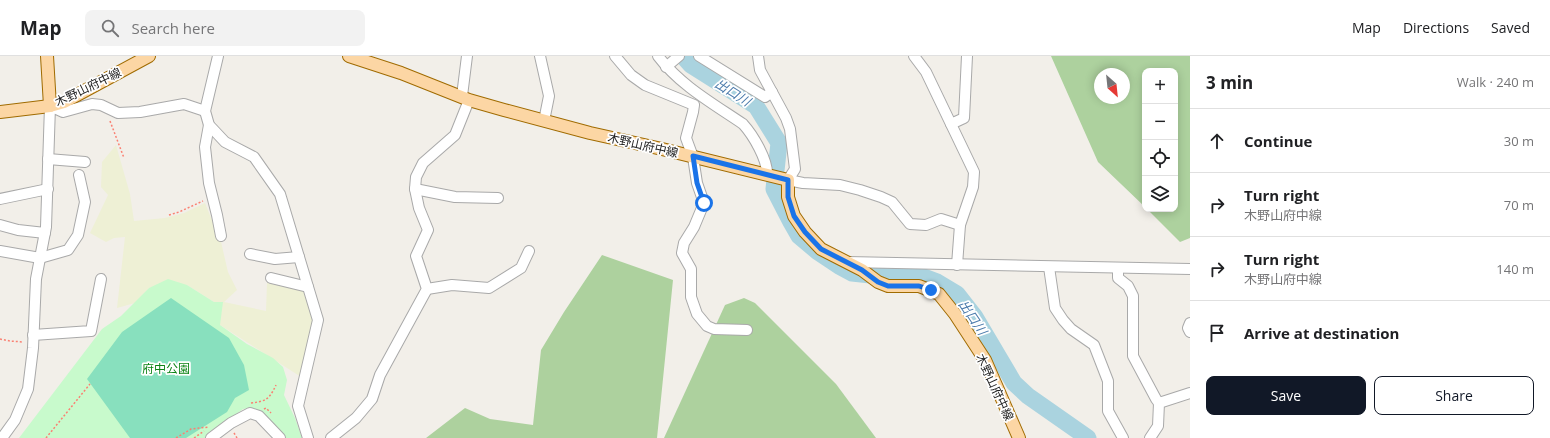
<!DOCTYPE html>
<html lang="en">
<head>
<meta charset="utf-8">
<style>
  :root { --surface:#fff; --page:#f2f2f2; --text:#202124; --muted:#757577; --line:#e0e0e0; --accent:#111827 }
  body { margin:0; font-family:"Open Sans","Noto Sans JP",sans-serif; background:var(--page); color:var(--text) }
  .controls { position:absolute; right:12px; top:12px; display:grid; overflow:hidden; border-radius:8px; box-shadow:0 2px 10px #0003 }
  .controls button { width:36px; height:36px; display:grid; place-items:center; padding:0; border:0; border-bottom:1px solid var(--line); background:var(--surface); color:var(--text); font:20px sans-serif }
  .compass { position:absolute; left:1094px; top:12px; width:36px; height:36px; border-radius:50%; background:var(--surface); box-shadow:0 2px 10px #0003; rotate:153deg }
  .stop { position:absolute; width:12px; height:12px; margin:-9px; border:3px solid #1a73e8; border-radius:50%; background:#fff }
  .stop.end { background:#1a73e8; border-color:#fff; box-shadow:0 1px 4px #0008 }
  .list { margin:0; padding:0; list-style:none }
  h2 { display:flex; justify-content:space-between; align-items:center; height:52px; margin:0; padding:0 16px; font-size:17px }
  h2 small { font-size:13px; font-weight:400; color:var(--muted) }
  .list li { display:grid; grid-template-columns:26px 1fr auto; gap:12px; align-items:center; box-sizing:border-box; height:64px; padding:0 16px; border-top:1px solid var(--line) }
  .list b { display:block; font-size:15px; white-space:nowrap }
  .list p { margin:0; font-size:13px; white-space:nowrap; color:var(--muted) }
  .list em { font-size:13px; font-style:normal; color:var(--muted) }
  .actions { display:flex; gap:8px; padding:12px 16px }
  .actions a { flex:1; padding:9px 0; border:1px solid var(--accent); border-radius:8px; text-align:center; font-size:14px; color:var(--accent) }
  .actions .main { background:var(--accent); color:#fff }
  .icon { flex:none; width:22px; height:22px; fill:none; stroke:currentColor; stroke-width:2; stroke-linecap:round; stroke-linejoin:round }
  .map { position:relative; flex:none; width:1190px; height:382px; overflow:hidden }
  header { display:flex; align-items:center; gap:24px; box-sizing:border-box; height:56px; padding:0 20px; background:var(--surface); border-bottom:1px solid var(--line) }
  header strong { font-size:19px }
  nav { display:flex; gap:22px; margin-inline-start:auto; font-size:14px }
  .search { width:280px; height:36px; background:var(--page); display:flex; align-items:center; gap:10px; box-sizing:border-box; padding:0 14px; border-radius:8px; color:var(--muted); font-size:15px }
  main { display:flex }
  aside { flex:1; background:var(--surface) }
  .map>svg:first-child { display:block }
</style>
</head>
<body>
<header>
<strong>Map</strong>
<div class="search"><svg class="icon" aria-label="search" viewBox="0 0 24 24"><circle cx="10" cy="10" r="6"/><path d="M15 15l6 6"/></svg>Search here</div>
<nav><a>Map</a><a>Directions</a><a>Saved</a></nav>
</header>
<main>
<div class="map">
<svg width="1190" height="382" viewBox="0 0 1190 382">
  <rect width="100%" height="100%" fill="#f2efe9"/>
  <polygon fill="#eef0d5" points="116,89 130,138 134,165 165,162 184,157 205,147 221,186 228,216 237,234 224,246 266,255 267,227 304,235 313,263 301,321 220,269 214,246 187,229 149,232 135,247 117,252 125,181 114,182 106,186 90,177 108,139 101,131 102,106"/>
  <g fill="#add19e" fill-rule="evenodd">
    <path d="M1051 0H1190V182L1180 186 1147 153H1175V15H1145V151L1098 106ZM1100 18H1124V42H1100Z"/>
    <polygon points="602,199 673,224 657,382 426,382 465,352 490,363 533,369 541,294 564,256"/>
    <polygon points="744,242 755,247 836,328 876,382 664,382 725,249"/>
  </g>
  <path fill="#c8facc" d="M168 223 187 229 214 246H223L220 269 247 288 273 302 283 311 287 324 284 339 295 362 302 382H285C274 369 262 349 243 353L205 382H19L102 273 121 260 149 232Z"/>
  <polygon fill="#88e0be" points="171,242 229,282 244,309 249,334 235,342 227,356 186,382 130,382 87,323 122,276"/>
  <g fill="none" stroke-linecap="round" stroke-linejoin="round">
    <polyline stroke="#aad3df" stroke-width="17" points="683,0 691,9 756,50 779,87 774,133 791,166 799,180 818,196 839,210 852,217 889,221 910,219 921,220 937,226 957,238 975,261 1014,327 1028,340 1088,382"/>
    <g stroke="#a9a9a9" stroke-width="12">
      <g id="minor">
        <polyline points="218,0 205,55 209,69 225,86 254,101 280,138 318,264 298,350 308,382"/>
        <polyline points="540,0 549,40 544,65"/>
        <polyline points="615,0 631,19 645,29 694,49 693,56 686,82 693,101 697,127 704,147 694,171 684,187 682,197 691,213 691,241 697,258 707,270 714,273 747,274"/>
        <path d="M658 0C680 29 712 47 743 68 753 79 768 104 767 119"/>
        <polyline points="699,0 765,41 772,36"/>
        <polyline points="758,0 760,14 786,62 790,73 795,113 788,124 803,127 840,129 860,134 881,141 892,146 910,168 926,169 941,163 960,169"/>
        <polyline points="914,0 926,16 974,116 973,131 960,169 957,209"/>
        <polyline points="666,11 679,0"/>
        <polyline points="462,40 467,0"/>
        <polyline points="951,68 964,62 967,0"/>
        <polyline points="209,69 205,91 209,127 217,159 221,180"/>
        <polyline points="48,103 85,106"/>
        <polyline points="415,133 455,141 498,142"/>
        <polyline points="0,143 48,133"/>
        <polyline points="0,169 18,174 45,177"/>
        <polyline points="0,195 40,202 68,194 78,179 85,146 79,119"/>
        <polyline points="250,198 275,203 299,201"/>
        <polyline points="847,206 1190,213"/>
        <polyline points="1049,211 1055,252 1063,264 1071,273 1094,289 1108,325 1108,355 1123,382"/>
        <polyline points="1118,212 1118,222 1128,230 1133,240 1133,300 1156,343 1159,347"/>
        <polyline points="271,222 308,231"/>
        <polyline points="427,233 452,229 489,232 521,212 529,195"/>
        <polyline points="1190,267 1188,272 1190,276"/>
        <polyline points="33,279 91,275 101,223"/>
        <polyline points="2,382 15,364 28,333 33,292 36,223 46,171 50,50 63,56 92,48 101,49 118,57 140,56 184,48 205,55"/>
        <polyline points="211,382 231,367 250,357 259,360 280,382"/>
        <polyline points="331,382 356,362 372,343 380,319 427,233 416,200 428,174 419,152 415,133 416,121 423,107 455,79 469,44"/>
        <polyline points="1150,382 1158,370 1159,347 1190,337"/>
      </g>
    </g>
    <g stroke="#a06b00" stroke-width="14">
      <g id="major">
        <polyline points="47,0 50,50"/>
        <polyline points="349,0 401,17 469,44 504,54 590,77 662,93 788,124 788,141 794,160 805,176 821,193 862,214 878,226 888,230 919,230 939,238 955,258 985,304 1019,382"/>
        <polyline points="0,56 50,50 64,46 149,0"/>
      </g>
    </g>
    <g stroke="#fa8072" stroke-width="1.5" stroke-dasharray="2 2" stroke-linecap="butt">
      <polyline points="110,65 124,102"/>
      <polyline points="169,159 179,156 203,145"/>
      <polyline points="0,283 10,285 23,286"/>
      <path d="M251 347C266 345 269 344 276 329"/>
      <polyline points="264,353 266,352 271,357"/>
      <polyline points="234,377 237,382"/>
      <polyline points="46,382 90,328"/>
      <polyline points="176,382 191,373 209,371"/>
      <polyline points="194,382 204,375"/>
    </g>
    <use href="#minor" stroke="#fff" stroke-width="10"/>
    <use href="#major" stroke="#fcd6a4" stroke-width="12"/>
  </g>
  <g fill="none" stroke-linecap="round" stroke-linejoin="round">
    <polyline stroke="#1a73e8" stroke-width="5" points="704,147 697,127 693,100 788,124 788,141 794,160 805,176 821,193 862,214 878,226 888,230 919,230 931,234"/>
  </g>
  <g text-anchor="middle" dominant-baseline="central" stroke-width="3.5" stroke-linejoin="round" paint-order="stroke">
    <g font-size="12" fill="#222" stroke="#fff">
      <text transform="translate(88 31) rotate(-26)">木野山府中線</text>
      <text transform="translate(643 89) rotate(13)">木野山府中線</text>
      <text transform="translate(995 331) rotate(65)">木野山府中線</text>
    </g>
    <g font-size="12" fill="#0c8416" stroke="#fff">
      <text x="166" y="312">府中公園</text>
    </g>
    <g font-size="13" font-style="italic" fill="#4a7aab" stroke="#fff">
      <text transform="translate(733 36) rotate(32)">出口川</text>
      <text transform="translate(973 261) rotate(56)">出口川</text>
    </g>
  </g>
</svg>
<div class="controls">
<button>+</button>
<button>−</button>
<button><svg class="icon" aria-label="locate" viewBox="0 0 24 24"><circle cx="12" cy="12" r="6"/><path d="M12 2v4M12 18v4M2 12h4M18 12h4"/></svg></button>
<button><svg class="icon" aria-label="layers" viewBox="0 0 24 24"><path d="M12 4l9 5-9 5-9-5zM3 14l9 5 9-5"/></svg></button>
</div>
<svg class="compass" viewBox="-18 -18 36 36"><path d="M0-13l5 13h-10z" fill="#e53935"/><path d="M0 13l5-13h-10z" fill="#757577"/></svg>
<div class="stop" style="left:704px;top:147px"></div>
<div class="stop end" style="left:931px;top:234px"></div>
</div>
<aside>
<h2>3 min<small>Walk · 240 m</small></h2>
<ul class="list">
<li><svg class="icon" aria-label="ahead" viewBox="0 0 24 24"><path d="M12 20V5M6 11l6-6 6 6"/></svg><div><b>Continue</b></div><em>30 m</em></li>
<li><svg class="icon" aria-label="right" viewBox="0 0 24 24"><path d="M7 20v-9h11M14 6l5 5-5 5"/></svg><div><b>Turn right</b><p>木野山府中線</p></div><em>70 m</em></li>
<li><svg class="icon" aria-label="right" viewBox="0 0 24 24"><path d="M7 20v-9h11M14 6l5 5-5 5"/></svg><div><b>Turn right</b><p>木野山府中線</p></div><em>140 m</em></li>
<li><svg class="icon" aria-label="arrive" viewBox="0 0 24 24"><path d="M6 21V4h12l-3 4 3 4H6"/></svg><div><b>Arrive at destination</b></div></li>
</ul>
<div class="actions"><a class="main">Save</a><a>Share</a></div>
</aside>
</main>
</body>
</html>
